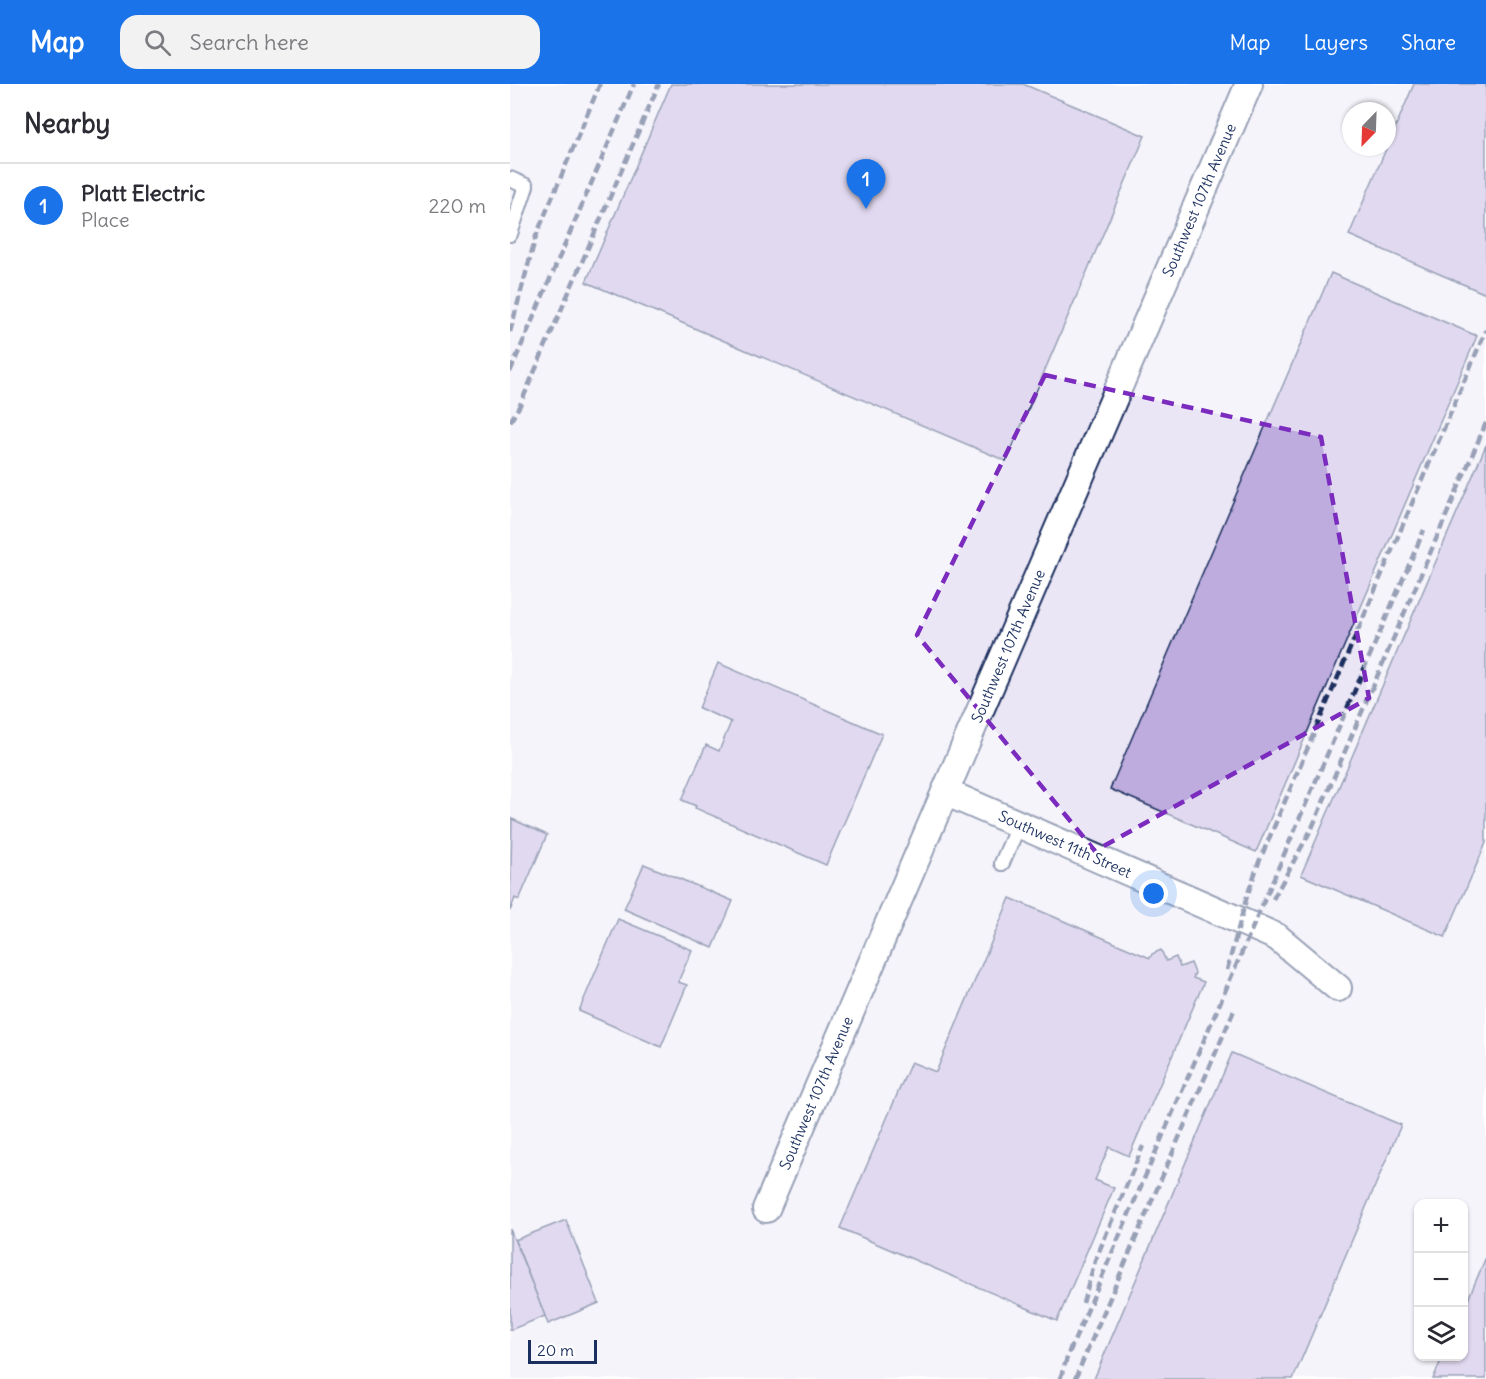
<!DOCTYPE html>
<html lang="en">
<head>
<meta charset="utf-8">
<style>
  :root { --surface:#fff; --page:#f2f2f3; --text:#2b2b33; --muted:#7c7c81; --line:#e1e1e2; --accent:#1a73e8 }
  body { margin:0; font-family:Delius,sans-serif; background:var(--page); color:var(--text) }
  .controls { position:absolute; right:18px; bottom:18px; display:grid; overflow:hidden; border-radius:12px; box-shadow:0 2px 4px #0004 }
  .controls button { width:54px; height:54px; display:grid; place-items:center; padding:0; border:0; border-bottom:2px solid var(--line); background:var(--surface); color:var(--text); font:30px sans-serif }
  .compass { position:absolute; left:832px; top:18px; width:54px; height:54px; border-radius:50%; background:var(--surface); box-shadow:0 2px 4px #0004; rotate:203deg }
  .scale { position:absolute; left:18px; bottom:15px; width:69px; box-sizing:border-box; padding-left:6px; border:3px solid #1b2f5e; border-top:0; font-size:16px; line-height:21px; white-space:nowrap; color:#1b2f5e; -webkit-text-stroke:4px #fff; paint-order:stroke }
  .you { position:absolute; left:644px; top:810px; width:21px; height:21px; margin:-15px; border:4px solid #fff; border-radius:50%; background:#1a73e8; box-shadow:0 0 0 9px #1a73e833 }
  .badge { display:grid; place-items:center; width:39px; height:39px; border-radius:50%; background:var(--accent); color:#fff; font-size:20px; font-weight:700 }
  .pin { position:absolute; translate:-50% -50px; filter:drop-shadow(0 2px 3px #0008) }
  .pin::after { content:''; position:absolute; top:32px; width:21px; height:18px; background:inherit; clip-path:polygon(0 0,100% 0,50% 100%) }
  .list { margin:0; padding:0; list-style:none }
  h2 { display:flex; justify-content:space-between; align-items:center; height:78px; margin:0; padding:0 24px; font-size:26px }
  h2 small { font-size:20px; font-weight:400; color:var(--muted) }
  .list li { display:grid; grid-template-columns:39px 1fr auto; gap:18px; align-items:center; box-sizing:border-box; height:84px; padding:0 24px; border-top:2px solid var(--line) }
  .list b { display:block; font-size:22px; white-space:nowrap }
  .list p { margin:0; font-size:20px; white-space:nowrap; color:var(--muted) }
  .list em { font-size:20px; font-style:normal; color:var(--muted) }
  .icon { flex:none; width:33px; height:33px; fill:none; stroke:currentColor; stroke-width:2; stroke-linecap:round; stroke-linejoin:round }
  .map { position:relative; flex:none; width:976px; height:1295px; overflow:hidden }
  header { display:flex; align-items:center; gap:36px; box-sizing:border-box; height:84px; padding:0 30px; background:var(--accent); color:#fff }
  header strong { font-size:28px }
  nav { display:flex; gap:33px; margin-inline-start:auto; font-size:21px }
  .search { width:420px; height:54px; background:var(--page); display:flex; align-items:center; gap:15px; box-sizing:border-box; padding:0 21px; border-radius:18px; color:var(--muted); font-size:22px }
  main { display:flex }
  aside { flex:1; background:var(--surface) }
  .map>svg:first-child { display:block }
</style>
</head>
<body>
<header>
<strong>Map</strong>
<div class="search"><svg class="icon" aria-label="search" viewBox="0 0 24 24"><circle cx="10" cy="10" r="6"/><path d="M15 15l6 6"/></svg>Search here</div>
<nav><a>Map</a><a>Layers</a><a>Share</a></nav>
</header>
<main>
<aside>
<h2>Nearby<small></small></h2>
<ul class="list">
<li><span class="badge">1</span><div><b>Platt Electric</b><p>Place</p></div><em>220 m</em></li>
</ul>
</aside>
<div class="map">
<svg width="976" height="1295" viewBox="0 0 976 1295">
  <rect width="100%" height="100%" fill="#fff"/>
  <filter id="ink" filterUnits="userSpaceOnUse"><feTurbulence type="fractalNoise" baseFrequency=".0167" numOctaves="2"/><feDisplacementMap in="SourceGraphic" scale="12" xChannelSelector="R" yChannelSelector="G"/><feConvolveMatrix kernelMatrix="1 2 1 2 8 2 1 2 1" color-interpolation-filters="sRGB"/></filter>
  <g filter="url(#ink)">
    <path fill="#ebe6f5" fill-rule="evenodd" d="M0 0H976V1295H0ZM841 27H877V63H841ZM908 1120H954V1272H908Z"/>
    <g fill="#bdacdd" stroke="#1b2f5e" stroke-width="1.5">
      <polygon points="161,0 513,0 635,52 496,377 76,198"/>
      <polygon points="904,0 976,0 976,210 839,151"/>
      <polygon points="821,189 967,252 746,768 600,705"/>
      <polygon points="976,361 976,759 935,853 791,791"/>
      <polygon points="208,579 372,650 316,781 185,724 186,722 172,716 196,661 209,667 221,638 189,624"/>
      <polygon points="2,735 37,751 9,816 5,814 0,827"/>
      <polygon points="134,780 223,817 203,864 114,825"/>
      <polygon points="500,814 640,874 642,870 651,866 656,877 666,873 670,883 681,879 685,889 683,894 694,898 619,1072 599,1063 585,1096 604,1104 547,1237 330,1144 401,978 426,988"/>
      <polygon points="108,835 182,866 168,898 177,901 151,963 69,927"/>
      <polygon points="722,969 891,1041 783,1295 584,1295"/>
      <polygon points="56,1136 89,1219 38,1240 5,1156"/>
      <polygon points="0,1145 35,1232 0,1246"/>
      <polygon points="976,1173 976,1295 923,1295 933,1272 954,1272 954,1225"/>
    </g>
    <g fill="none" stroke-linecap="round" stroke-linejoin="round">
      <g stroke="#1b2f5e" stroke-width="18">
        <g id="lane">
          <polyline points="0,95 16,102 0,150"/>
          <polyline points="492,779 509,740"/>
        </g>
      </g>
      <g stroke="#1b2f5e" stroke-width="30">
        <g id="street">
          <polyline points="435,708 767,853 828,904"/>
          <polyline points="256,1125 739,0"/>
        </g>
      </g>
      <use href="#lane" stroke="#fff" stroke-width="14"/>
      <use href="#street" stroke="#fff" stroke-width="26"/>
      <g stroke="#1b2f5e" stroke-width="4.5" stroke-dasharray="9 4.5" stroke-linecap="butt">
        <polyline points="0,248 26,152 90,0"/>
        <polyline points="0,288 124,0"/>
        <polyline points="0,338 10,321 149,0"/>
        <polyline points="763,815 802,744 976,339"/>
        <polyline points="717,886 737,812 749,778 976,246"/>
        <polyline points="573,1219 585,1177 633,1062"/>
        <polyline points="559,1269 914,446"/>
        <polyline points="550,1295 561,1262"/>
        <polyline points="565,1295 725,924"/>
      </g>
    </g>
  </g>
  <path d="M0 0H976V1295H0ZM535 291 811 353 859 614 585 767 407 551Z" fill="#fff" fill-opacity=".55" fill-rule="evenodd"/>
  <path fill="none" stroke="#7b2cbf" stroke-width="4.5" stroke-dasharray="12 8" stroke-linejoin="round" d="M535 291 811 353 859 614 585 767 407 551Z"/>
  <g text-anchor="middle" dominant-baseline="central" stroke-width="6" stroke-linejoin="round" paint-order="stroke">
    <g font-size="15" fill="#1b2f5e" stroke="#fff">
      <text transform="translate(689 116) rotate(-67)">Southwest 107th Avenue</text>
      <text transform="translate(498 562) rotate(-67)">Southwest 107th Avenue</text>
      <text transform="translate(555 760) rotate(24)">Southwest 11th Street</text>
      <text transform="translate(306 1009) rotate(-67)">Southwest 107th Avenue</text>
    </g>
  </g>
</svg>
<div class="controls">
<button>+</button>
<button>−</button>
<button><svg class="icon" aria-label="layers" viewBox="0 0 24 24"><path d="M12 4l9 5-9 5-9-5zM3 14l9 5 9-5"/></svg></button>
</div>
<svg class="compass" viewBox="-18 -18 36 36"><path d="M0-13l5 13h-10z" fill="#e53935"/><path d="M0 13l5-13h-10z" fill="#7c7c81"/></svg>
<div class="scale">20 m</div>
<div class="you"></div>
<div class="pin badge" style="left:356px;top:125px">1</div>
</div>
</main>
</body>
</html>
